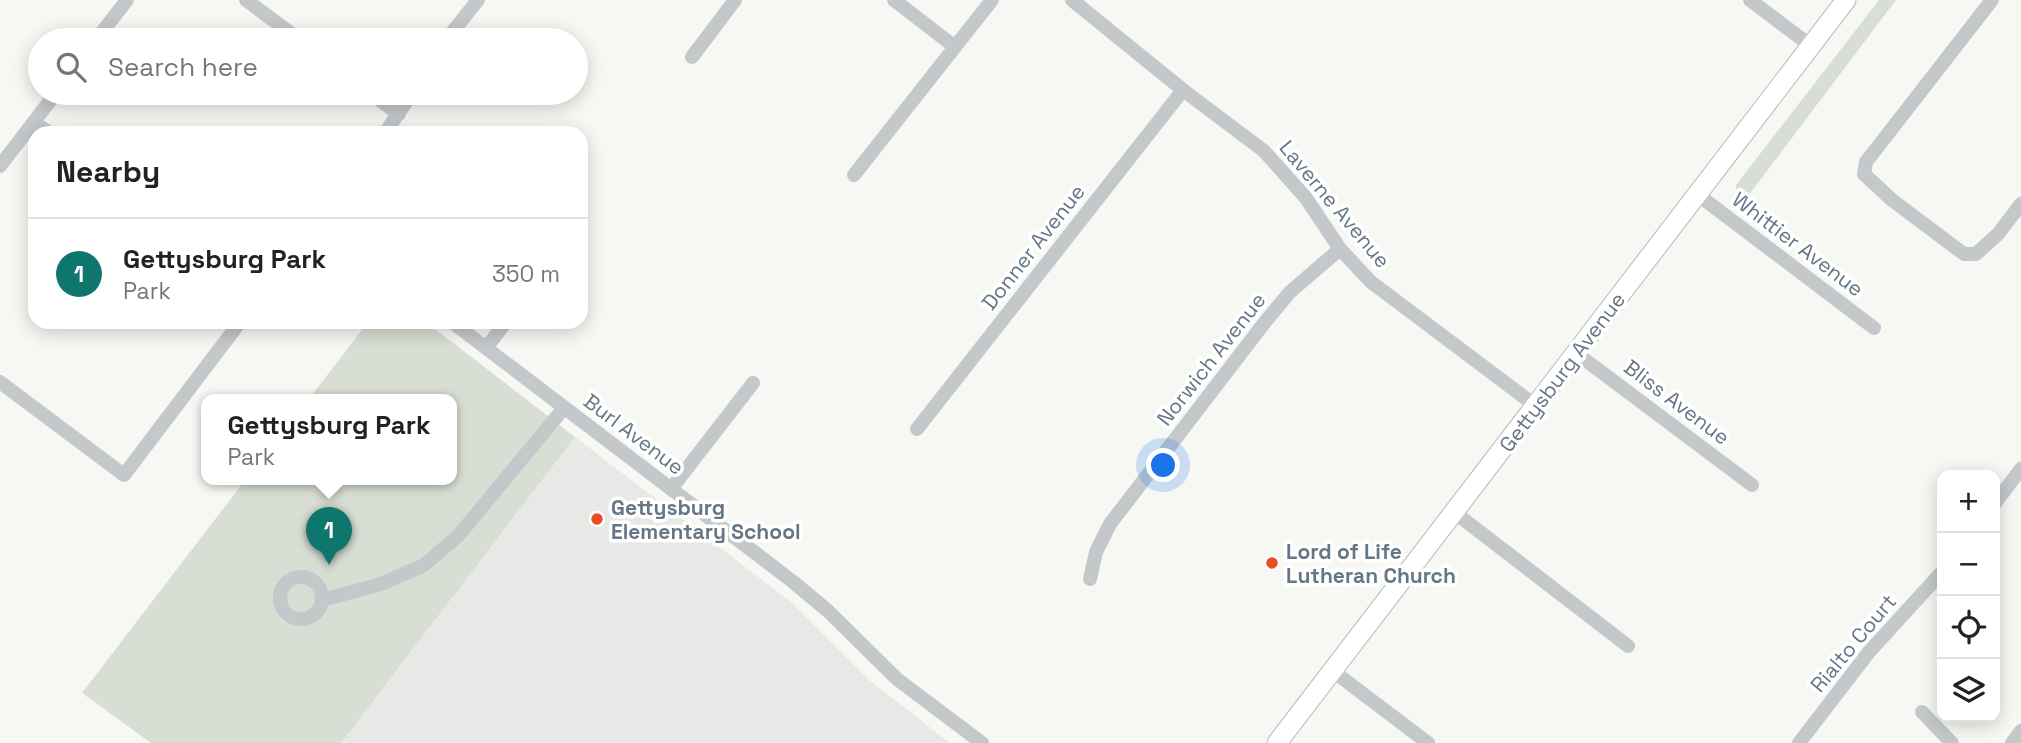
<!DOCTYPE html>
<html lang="en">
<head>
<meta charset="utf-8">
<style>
  :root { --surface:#fff; --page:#f6f6f6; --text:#222; --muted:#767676; --line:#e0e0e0; --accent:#0f766e }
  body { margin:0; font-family:"Space Grotesk",sans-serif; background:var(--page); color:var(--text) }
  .controls { position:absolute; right:21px; bottom:21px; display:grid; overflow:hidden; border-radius:14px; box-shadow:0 4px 18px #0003 }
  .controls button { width:63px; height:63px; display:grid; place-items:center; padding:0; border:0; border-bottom:2px solid var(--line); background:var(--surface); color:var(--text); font:35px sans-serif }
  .you { position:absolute; left:1164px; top:466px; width:24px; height:24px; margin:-18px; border:5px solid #fff; border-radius:50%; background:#1a73e8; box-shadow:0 0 0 10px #1a73e833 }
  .badge { display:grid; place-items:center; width:46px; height:46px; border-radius:50%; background:var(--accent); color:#fff; font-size:23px; font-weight:700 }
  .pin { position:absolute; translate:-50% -58px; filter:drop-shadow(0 2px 4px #0008) }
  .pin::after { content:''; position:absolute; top:37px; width:24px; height:21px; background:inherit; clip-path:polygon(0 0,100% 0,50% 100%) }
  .popup { position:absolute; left:201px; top:394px; width:256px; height:91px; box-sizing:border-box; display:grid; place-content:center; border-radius:14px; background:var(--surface); filter:drop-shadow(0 2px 5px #0005); font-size:23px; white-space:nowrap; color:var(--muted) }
  .popup b { font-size:26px; color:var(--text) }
  .popup::after { content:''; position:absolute; left:50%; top:100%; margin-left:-14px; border:14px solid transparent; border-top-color:var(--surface) }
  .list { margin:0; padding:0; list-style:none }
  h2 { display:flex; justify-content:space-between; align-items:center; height:91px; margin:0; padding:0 28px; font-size:30px }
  h2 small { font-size:23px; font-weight:400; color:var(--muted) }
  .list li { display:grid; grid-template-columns:46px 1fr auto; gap:21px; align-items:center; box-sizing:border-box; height:112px; padding:0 28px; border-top:2px solid var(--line) }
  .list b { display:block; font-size:26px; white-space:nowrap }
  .list p { margin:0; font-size:23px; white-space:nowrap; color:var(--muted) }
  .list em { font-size:23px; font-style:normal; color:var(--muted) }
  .icon { flex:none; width:38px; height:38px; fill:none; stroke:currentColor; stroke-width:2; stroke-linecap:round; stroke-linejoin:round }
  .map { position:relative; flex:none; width:2021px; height:743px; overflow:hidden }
  .search { position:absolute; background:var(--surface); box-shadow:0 4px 18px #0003; left:28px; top:28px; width:560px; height:77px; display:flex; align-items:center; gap:18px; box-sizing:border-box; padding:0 24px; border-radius:38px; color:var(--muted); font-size:26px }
  .panel { position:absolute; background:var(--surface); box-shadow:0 4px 18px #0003; left:28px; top:126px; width:560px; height:203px; border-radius:21px }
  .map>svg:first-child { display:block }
</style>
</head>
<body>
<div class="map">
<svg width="2021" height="743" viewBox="0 0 2021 743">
  <rect width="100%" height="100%" fill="#f7f7f3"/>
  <polygon fill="#e8e9e7" points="575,437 790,601 869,680 950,743 341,743"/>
  <g fill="#d8ded4">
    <polygon points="1879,0 1896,0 1742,204 1737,200 1736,185"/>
    <polygon points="368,322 426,322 575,437 341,743 151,743 82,693 246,479 452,479 452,399 309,399"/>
  </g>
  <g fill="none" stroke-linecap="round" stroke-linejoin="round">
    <g stroke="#b4babe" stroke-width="21">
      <polyline id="secondary" points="1277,743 1846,0"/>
    </g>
    <g stroke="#c4c8cb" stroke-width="14">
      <polyline points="246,0 300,40"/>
      <polyline points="894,0 955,47"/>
      <polyline points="1072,0 1183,90 1264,151 1306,198 1340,249 1371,282 1536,406"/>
      <polyline points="1750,0 1811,46"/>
      <polyline points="1992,0 1866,162 1864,174 1892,200 1964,254 1976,254 1998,234 2021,204"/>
      <polyline points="96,40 127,0"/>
      <polyline points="446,40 478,0"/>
      <polyline points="692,57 735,0"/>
      <polyline points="370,93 399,114"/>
      <polyline points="34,122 49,133"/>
      <polyline points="385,133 412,93"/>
      <polyline points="0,166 56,93"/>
      <polyline points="854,175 992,0"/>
      <polyline points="1697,194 1874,328"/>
      <polyline points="452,322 792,581 828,611 897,679 982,743"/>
      <polyline points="486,348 506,322"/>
      <polyline points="1576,353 1752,485"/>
      <polyline points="0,382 124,475 240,322"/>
      <polyline points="917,429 1183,90"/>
      <polyline points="671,489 753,383"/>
      <polyline points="1995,503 2021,469"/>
      <polyline points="1454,512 1628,646"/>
      <circle cx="301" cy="598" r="21"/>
      <polyline points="1090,579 1096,552 1110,524 1265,322 1290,292 1340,249"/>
      <polyline points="322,600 381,584 424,565 458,536 564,408"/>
      <polyline points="1333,671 1428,743"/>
      <polyline points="1922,712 1952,743"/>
      <polyline points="1799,743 1869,652 1942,572"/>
      <polyline points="2012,743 2021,731"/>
    </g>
    <use href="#secondary" stroke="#fff" stroke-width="19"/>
  </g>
  <g fill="#e94e21" stroke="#fff" stroke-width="2.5">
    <circle cx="597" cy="519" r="7"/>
    <circle cx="1272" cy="563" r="7"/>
  </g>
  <g text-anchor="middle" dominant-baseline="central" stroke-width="7" stroke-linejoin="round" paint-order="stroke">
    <g font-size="21" fill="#657786" stroke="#fff">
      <text transform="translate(1335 204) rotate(50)">Laverne Avenue</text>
      <text transform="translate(1798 244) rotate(37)">Whittier Avenue</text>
      <text transform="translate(1033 247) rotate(-52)">Donner Avenue</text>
      <text transform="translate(1211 359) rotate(-52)">Norwich Avenue</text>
      <text transform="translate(1562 372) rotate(-53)">Gettysburg Avenue</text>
      <text transform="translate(1677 402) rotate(37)">Bliss Avenue</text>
      <text transform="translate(634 434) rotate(37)">Burl Avenue</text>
      <text transform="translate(1853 643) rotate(-50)">Rialto Court</text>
    </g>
    <g font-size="21" font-weight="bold" fill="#657786" stroke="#fff" text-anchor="start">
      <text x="611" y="507">Gettysburg<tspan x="611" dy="24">Elementary School</tspan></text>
      <text x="1286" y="551">Lord of Life<tspan x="1286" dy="24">Lutheran Church</tspan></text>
    </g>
  </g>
</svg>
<div class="controls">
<button>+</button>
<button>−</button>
<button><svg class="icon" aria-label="locate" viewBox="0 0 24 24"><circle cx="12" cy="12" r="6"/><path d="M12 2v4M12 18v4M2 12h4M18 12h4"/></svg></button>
<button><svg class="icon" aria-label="layers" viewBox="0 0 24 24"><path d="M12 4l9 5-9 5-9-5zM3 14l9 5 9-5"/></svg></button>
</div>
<div class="you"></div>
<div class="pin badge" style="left:329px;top:565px">1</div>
<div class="popup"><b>Gettysburg Park</b>Park</div>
<div class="search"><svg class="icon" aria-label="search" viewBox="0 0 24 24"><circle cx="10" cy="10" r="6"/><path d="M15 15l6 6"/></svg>Search here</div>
<section class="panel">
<h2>Nearby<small></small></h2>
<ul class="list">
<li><span class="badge">1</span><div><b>Gettysburg Park</b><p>Park</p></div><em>350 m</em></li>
</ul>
</section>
</div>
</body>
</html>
